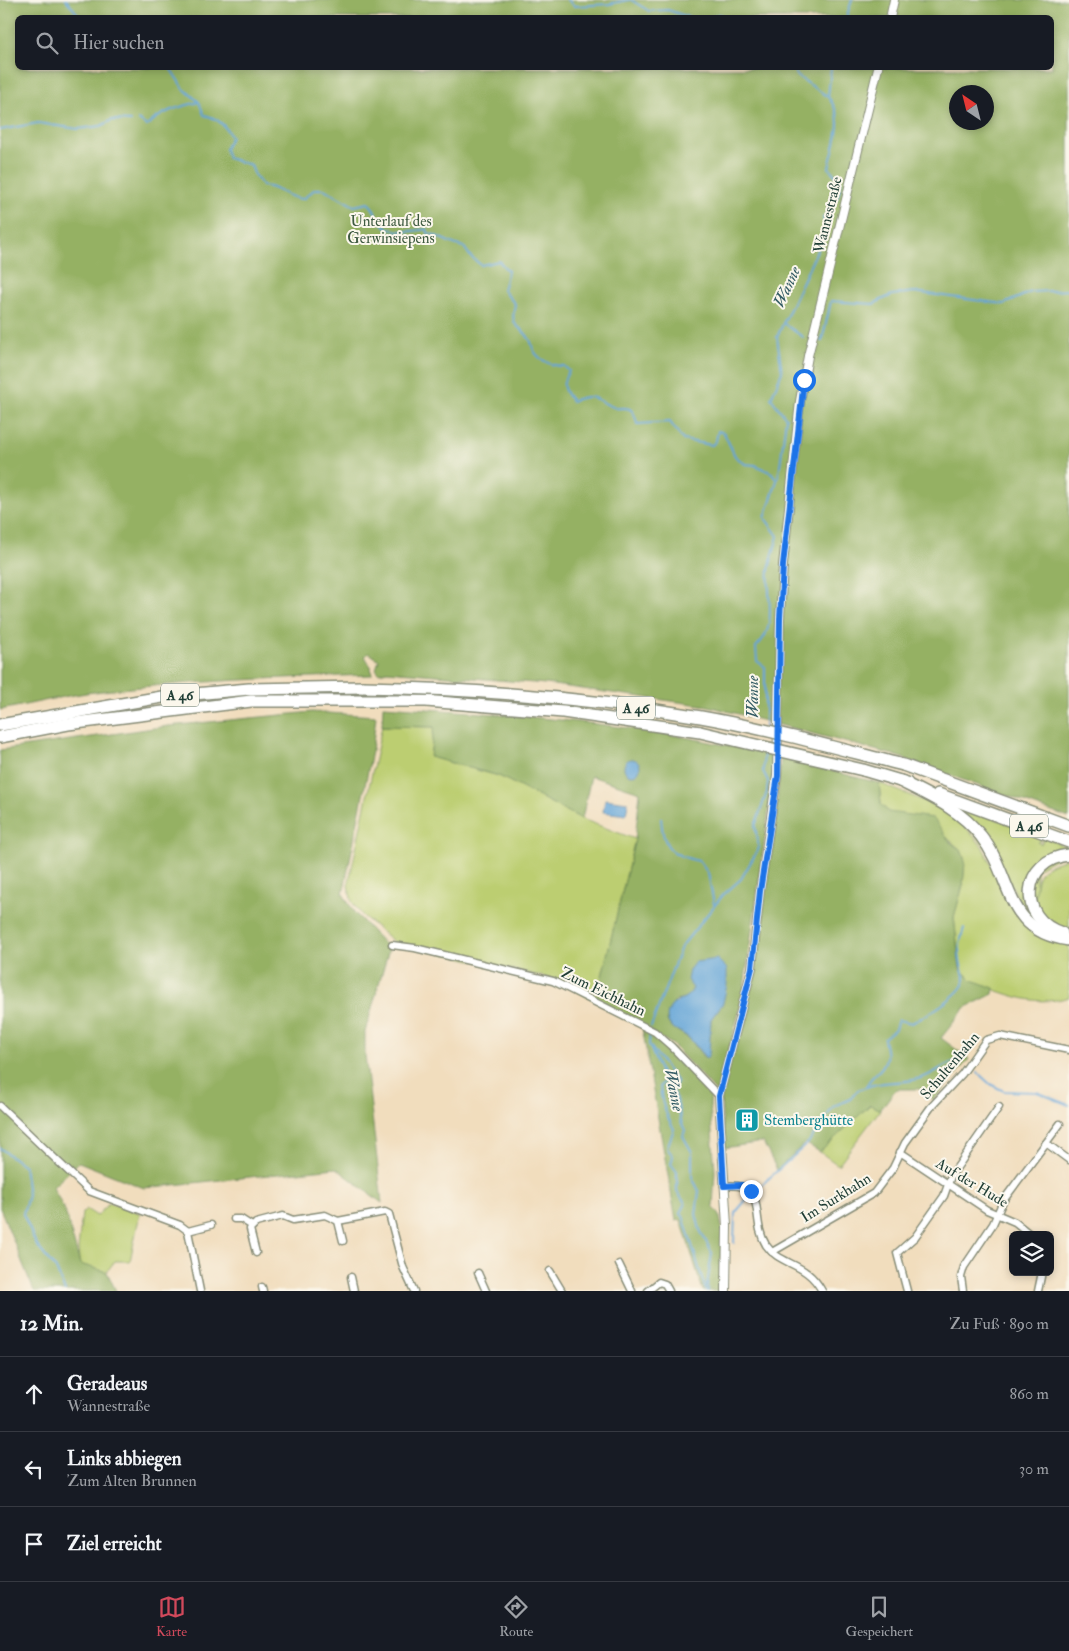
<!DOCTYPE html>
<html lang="de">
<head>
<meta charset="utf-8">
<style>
  :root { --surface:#171b24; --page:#242831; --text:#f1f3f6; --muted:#9ea1a6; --line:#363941; --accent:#d1495b }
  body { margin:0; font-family:"IM FELL Double Pica",serif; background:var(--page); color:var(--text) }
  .controls { position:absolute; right:15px; bottom:15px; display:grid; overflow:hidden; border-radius:8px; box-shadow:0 2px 8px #0003 }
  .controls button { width:45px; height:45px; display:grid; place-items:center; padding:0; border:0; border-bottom:1px solid var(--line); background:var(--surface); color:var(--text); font:25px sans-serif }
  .compass { position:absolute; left:949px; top:85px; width:45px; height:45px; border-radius:50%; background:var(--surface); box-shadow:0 2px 8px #0003; rotate:325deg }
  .stop { position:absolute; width:15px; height:15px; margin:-11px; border:4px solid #1a73e8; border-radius:50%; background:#fff }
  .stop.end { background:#1a73e8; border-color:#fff; box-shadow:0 1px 5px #0008 }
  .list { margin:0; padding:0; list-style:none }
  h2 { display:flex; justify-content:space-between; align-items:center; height:65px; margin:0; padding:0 20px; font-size:21px }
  h2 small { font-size:16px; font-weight:400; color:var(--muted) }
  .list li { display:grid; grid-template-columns:32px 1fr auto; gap:15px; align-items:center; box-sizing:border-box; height:75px; padding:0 20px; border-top:1px solid var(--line) }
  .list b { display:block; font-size:19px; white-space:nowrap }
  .list p { margin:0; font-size:16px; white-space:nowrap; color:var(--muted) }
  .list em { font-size:16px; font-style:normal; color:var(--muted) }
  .icon { flex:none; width:28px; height:28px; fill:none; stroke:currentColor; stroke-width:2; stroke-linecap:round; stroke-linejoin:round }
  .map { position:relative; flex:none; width:1069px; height:1291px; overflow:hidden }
  .search { position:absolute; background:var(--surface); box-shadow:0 2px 8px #0003; left:15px; right:15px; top:15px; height:55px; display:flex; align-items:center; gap:12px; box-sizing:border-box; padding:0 18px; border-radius:8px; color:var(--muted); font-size:19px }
  .sheet { height:290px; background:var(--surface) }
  nav { display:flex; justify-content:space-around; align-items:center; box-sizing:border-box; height:70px; border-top:1px solid var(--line); background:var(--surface); font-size:14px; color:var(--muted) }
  nav a { display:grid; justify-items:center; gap:2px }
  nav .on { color:var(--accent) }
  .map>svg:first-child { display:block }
</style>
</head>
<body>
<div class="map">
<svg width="1069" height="1291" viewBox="0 0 1069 1291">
  <rect width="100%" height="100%" fill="#fbf7ec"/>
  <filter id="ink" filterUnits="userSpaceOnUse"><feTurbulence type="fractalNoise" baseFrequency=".02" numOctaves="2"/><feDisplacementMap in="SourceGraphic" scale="10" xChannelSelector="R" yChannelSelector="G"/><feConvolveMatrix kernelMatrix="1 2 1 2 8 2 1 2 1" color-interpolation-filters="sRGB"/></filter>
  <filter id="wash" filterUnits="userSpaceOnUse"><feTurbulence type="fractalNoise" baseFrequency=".0096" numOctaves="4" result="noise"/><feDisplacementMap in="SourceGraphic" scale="20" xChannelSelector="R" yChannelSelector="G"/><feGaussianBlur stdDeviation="1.12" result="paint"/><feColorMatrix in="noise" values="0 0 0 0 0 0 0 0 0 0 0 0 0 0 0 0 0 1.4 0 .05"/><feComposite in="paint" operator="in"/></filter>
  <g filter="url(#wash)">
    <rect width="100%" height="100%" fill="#f1ddbd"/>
    <g fill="#bcce71" stroke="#6e8652">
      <polygon points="382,726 434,727 430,757 499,776 582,819 635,839 596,1001 553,979 394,942 362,915 352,902 348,886"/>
      <path d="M879 783 944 809 963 824 982 846 1016 913 1069 942V997C1033 1009 998 990 965 979L959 963 954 917 963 885 965 861 961 850 946 837 888 812 881 804Z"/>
      <polygon points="947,801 1042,836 1040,841 1037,842 1041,844 1044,837 1069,848 1069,852 1036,869 1036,919 1028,919 1003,868"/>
      <path d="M1069 858V932L1050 925 1034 905C1037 871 1036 869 1069 858Z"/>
      <polygon points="870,1104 880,1110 838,1165 820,1152"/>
      <polygon points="109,1203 140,1213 130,1261 115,1261 104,1275 80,1268 78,1249 82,1213 86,1209 97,1216"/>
    </g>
    <g fill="#95b163" stroke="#5a774c" fill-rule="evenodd">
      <path d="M0 0H1069V818L894 755 708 706 546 684 387 671 379 673 376 669 379 660 369 653 365 656 371 667 372 675C276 678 181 681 86 693 57 697 29 705 0 710ZM18 18H1052V68H18ZM956 92H986V122H956Z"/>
      <path d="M383 706C517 715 645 723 776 757L742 1001 717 1093 672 1044 596 1001 635 839 640 792 591 776 582 819 499 776 430 757 434 727 382 726ZM693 988 723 1003 711 1019 709 1054 705 1059 690 1039 670 1026 667 1020 669 1010 676 1000 688 997Z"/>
      <polygon points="312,712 376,716 372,751 343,894 354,912 389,949 365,1032 365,1055 382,1203 336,1168 144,1188 79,1162 53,1187 65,1211 80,1264 107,1272 116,1291 34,1291 0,1208 0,1098 2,1094 0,1080 0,750 168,726"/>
      <polygon points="781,758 879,783 881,804 888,812 933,818 950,842 961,850 965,861 963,885 954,917 960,969 972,980 994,988 993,994 965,1008 941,1038 969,1059 934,1100 920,1089 896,1089 880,1110 870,1105 820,1152 805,1143 777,1170 763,1142 724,1148 721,1096 750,986 776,816"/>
      <polygon points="642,1027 671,1048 711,1093 710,1105 715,1171 713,1207 719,1213 722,1228 720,1291 703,1291 681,1220 676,1221"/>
    </g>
    <g fill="#64a4d7" stroke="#427086">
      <circle cx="632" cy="767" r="8"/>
      <polygon points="605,799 628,802 626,815 603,812"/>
      <path d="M717 959 727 969V985L723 1003 711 1019 709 1054 706 1059C702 1053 696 1046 691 1040 682 1030 663 1029 668 1012 673 998 689 1001 693 988L687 980 689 970 695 962Z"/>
    </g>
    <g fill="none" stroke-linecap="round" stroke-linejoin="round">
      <g stroke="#64a4d7" stroke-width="2">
        <polyline points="66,0 81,18"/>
        <polyline points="568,0 575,6 609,4 629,0"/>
        <polyline points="631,0 649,11 668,10 691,18"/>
        <polyline points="710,18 719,14 727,18"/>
        <polyline points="846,18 852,0"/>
        <path d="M170 68 183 88 199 102 204 115C218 118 225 125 231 137L225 149 228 158 251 165 255 176 263 186C279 187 286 198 303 199L315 189H324L354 206 368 203C375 208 374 212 379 219 389 236 411 231 427 229L428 233C442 237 450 245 464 247L470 256 481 265 499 261 508 271 503 290 515 304C509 331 520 322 530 340 532 343 532 348 534 351 540 361 554 367 564 366L569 371C561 383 562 390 572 401 596 391 596 402 616 408 621 409 627 406 631 410 635 413 636 419 637 424L670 422 683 440 712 445 716 441 718 431 724 433 735 456 745 464 755 465 772 473 777 480"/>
        <polyline points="794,68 797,76 827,96"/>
        <path d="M138 120 147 126C162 111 178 107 199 102"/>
        <polyline points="0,130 38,123 78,129 101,126 112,120 131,121"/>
        <polyline points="783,323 803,337"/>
        <polyline points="819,340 822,341 831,301 873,304 892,295 914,292 1004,304 1031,292 1069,290"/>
        <path d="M765 727V667L757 661 756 647C779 626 766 598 769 570 771 559 775 547 778 536L765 518 779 474 786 418 771 398 782 372 777 337 827 229 823 218C834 206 839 197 841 182L829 168C834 141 847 120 828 97L831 68"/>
        <path d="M661 818C663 847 669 855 699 861L708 873 714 904"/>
        <polyline points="651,1027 681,947 723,895 741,879 759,848 755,826 767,792 768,781 763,771 764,752"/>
        <path d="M650 1032 649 1044 664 1081 660 1086C661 1102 666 1116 674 1129L667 1148 673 1156 671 1164 677 1172V1192L685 1203 680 1213 683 1216 706 1291"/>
        <path d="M650 1046 677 1082 672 1091C681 1103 677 1118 685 1130L683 1136 692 1152V1177L699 1191 696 1214 700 1230 712 1253 707 1285 708 1291"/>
        <polyline points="978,1073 990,1084 1004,1091 1037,1092 1069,1105"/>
        <path d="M866 1087C884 1080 903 1084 921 1078 935 1074 946 1062 960 1060"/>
        <polyline points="0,1148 24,1166 28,1195 23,1214 37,1246 56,1269 65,1291"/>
        <path d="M756 1190 808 1143 834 1106 850 1099 858 1090 866 1087C870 1075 884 1071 886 1058 888 1052 884 1044 884 1038L895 1029 898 1020 912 1023C925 1016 964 994 965 979 958 958 957 950 964 928"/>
        <polyline points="734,1243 735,1213 747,1199"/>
      </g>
    </g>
  </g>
  <g filter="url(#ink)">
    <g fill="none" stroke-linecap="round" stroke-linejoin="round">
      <g stroke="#888d78" stroke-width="9">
        <g id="minor">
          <polyline points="392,945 415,948 553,981 655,1032 672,1047 719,1096"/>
          <polyline points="0,1106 89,1191 180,1225 188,1231 200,1291"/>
          <polyline points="1046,1143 1069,1160"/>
          <polyline points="900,1152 987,1210 1015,1222 1031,1235"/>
          <path d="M724 1186C770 1181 749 1218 766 1245 780 1266 806 1261 822 1291"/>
          <polyline points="234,1219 241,1219 252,1226"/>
          <polyline points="338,1221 343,1241"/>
          <polyline points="188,1231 211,1225"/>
          <polyline points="772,1252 874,1193 893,1168 905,1143 931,1107 962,1074 986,1040 1000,1036 1069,1050"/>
          <polyline points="256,1253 250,1229 256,1223 283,1216 293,1220 325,1215 338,1221 385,1212 389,1214 403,1267 414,1291"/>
          <polyline points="619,1264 632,1291"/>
          <polyline points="550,1271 562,1291"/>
          <polyline points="478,1273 486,1291"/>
          <polyline points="351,1277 354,1291"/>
          <polyline points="262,1287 263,1291"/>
          <polyline points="648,1291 659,1282 665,1284 669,1291"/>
          <polyline points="907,1291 897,1253 915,1237 944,1196 951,1176 999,1107"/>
          <polyline points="963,1291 961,1277 964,1267 993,1224 1003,1201 1060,1124"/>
          <polyline points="1038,1291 1042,1272"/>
        </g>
      </g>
      <g stroke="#888d78" stroke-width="10">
        <g id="tertiary">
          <polyline points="890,18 894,0"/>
          <polyline points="726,1291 727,1226 719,1096 752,968 760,891 777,776 780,619 783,565 800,401 808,356 878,68"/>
        </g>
      </g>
      <g stroke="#888d78" stroke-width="14">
        <g id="motorway">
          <polyline points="0,725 162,697 249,689 363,687"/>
          <polyline points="0,737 68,724 251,701 426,701 563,712 700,732"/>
          <polyline points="903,765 1069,826"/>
          <polyline points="863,770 907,783"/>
          <path d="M900 781C930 796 960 809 981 836 1014 878 1003 931 1069 940"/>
          <polyline points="938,794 1069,842"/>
          <path d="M1062 933C1016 919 1021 859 1069 855"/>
        </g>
      </g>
      <use href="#minor" stroke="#fff" stroke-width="6"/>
      <use href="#tertiary" stroke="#fff" stroke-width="8"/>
      <use href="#motorway" stroke="#fff" stroke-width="11"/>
      <g stroke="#888d78" stroke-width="14" stroke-linecap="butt">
        <g id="motorway-bridge">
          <path d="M363 687C476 689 590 698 701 717 769 729 836 748 903 765"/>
          <polyline points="700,732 863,770"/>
        </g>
      </g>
      <use href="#motorway-bridge" stroke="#fff" stroke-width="11"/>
    </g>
  </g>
  <g fill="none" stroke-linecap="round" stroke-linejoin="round" filter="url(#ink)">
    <polyline stroke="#1a73e8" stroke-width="6" points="751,1191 742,1185 724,1186 719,1096 752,968 760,891 778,776 780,619 783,565 804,380"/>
  </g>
  <defs>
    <g id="building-square" transform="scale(1.25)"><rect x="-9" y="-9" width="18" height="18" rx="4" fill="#0f9aa8" stroke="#fbf7ec"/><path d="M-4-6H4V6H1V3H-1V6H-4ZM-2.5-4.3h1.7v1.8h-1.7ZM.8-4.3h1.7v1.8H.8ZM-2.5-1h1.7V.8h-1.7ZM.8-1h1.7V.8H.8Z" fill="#fff"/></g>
  </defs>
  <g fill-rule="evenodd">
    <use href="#building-square" x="747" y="1120"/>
  </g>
  <g text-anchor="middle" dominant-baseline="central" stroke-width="4" stroke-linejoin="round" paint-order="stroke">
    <g fill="#fbf7ec" stroke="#61756b" stroke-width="1">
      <rect x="161" y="683.5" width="38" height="23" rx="4"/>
      <rect x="617" y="696.5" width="38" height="23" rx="4"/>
      <rect x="1010" y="814.5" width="38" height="23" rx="4"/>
    </g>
    <g font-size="14" font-weight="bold" fill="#1f3d34">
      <text x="180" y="695">A 46</text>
      <text x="636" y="708">A 46</text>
      <text x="1029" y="826">A 46</text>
    </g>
    <g font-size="15" fill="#1f3d34" stroke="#fbf7ec">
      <text transform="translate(828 215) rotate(-76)">Wannestraße</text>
      <text transform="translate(603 992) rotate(26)">Zum Eichhahn</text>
      <text transform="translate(950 1066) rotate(-50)">Schultenhahn</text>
      <text transform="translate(972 1183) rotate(31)">Auf der Hude</text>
      <text transform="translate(836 1198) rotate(-32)">Im Surkhahn</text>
    </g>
    <g font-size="15" fill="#3e5a40" stroke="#fbf7ec">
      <text x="391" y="221">Unterlauf des<tspan x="391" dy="17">Gerwinsiepens</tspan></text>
    </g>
    <g font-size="15" fill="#0d838f" stroke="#fbf7ec" text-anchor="start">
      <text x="764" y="1120">Stemberghütte</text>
    </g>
    <g font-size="16" font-style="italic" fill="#345c65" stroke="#fbf7ec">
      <text transform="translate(787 287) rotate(-65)">Wanne</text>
      <text transform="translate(753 697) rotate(-90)">Wanne</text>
      <text transform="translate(674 1090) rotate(79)">Wanne</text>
    </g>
  </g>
</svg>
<div class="controls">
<button><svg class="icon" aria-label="layers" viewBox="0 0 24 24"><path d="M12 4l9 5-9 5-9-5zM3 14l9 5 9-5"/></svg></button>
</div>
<svg class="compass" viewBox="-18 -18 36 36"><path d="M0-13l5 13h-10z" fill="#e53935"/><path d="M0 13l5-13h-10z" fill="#9ea1a6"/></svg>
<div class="stop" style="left:804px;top:380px"></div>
<div class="stop end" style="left:751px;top:1191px"></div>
<div class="search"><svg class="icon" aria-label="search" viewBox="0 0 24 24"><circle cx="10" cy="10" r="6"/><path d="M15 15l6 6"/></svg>Hier suchen</div>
</div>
<section class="sheet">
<h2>12 Min.<small>Zu Fuß · 890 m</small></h2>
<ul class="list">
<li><svg class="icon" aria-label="ahead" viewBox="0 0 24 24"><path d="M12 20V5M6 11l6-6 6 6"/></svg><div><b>Geradeaus</b><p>Wannestraße</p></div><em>860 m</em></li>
<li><svg class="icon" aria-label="left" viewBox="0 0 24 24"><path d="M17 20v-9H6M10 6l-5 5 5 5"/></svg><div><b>Links abbiegen</b><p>Zum Alten Brunnen</p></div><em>30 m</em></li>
<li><svg class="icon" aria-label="arrive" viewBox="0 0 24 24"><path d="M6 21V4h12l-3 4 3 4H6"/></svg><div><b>Ziel erreicht</b></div></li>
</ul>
</section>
<nav>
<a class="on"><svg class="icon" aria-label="map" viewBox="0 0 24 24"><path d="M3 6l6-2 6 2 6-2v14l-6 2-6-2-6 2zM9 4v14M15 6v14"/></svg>Karte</a>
<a><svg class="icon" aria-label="directions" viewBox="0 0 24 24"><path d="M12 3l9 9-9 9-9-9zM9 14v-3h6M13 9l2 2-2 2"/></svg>Route</a>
<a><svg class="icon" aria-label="saved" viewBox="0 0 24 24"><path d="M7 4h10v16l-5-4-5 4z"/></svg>Gespeichert</a>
</nav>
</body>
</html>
